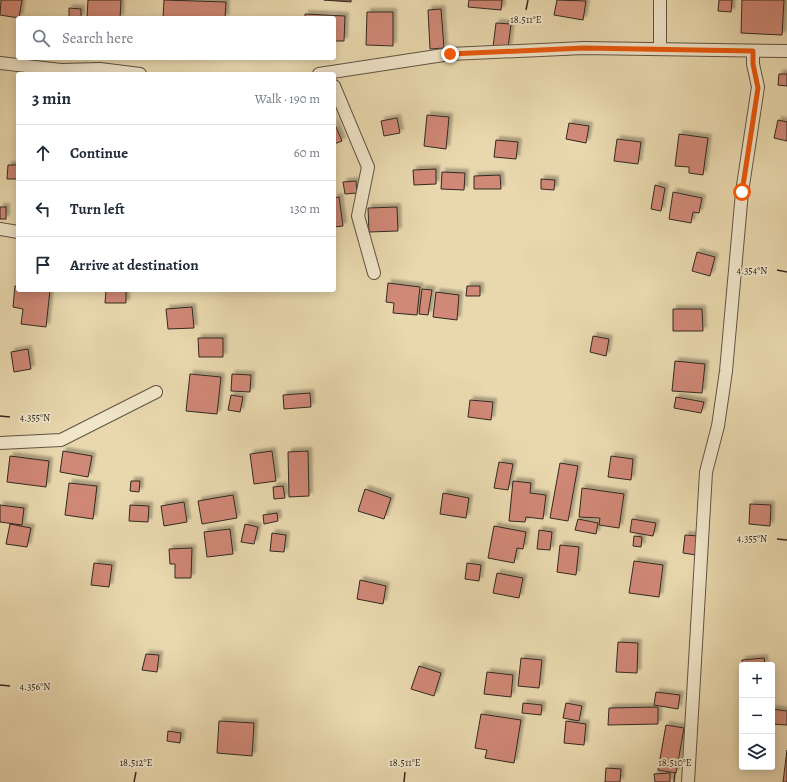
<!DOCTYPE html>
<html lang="en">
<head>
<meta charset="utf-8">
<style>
  :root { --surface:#fff; --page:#f6f6f7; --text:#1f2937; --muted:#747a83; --line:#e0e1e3 }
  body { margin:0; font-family:Alegreya,serif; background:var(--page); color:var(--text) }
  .controls { position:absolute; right:12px; bottom:12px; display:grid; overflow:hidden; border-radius:4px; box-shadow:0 2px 10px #0003 }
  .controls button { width:36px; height:36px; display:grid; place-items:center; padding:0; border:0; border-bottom:1px solid var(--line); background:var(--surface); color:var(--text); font:20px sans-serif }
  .stop { position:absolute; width:12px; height:12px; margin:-9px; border:3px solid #ea580c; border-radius:50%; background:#fff }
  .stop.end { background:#ea580c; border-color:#fff; box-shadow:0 1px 4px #0008 }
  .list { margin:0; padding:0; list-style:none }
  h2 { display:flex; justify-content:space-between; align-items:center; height:52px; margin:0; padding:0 16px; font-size:17px }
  h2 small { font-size:13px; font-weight:400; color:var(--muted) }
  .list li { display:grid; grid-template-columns:26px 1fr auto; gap:12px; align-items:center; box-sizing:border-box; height:56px; padding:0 16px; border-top:1px solid var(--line) }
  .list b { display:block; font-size:15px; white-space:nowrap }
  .list em { font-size:13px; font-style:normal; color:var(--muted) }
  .icon { flex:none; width:22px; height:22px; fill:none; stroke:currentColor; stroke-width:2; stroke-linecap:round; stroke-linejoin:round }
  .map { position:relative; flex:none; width:787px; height:782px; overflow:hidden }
  .search { position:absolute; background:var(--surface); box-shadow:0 2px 10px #0003; left:16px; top:16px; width:320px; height:44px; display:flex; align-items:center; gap:10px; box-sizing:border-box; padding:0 14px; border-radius:4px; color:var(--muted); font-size:15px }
  .panel { position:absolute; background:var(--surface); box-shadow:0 2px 10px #0003; left:16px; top:72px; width:320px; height:220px; border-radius:4px }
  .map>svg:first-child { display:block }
</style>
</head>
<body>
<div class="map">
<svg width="787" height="782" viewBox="0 0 787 782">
  <defs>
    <filter id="shadow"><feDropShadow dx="3.5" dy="-3.5" stdDeviation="1" flood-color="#0004"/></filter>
  </defs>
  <rect width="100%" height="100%" fill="#e9d8ae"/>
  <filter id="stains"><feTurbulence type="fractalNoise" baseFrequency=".005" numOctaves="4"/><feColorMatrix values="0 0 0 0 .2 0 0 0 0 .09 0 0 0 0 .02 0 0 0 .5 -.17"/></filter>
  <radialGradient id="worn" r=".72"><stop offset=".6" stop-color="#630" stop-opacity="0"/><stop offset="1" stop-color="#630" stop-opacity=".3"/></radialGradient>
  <g fill="#d08877" stroke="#31291f" filter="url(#shadow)">
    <polygon points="1,0 22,0 19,18 0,15"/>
    <polygon points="88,0 121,0 120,18 87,17"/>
    <polygon points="164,0 226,2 225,18 163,18"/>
    <polygon points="324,0 351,0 351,2"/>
    <polygon points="469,0 502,0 501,10 468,7"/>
    <polygon points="557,0 586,1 583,20 554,15"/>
    <polygon points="719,0 732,0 731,12 718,11"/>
    <polygon points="742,0 784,0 782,35 741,33"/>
    <polygon points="69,8 81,9 81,18 69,18"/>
    <polygon points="441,9 444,48 430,49 428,10"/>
    <polygon points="367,12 393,12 393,46 366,45"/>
    <polygon points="305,14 345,16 344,41 334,41 334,18 305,18"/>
    <polygon points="496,23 511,24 508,48 493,47"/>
    <polygon points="779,74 787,74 787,86 778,85"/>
    <polygon points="427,115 449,117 446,149 424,146"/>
    <polygon points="397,118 400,133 384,136 381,121"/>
    <polygon points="778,120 787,122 787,141 774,138"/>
    <polygon points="334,122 342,141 334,144"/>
    <polygon points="569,123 589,126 586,143 566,139"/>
    <polygon points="679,134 708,138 703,175 689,173 689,167 675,166"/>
    <polygon points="617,139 641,142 638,164 614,161"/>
    <polygon points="496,140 518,142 516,159 494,157"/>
    <polygon points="8,165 18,165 18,179 7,179"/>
    <polygon points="436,169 436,184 414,185 413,170"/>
    <polygon points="442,172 465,173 464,190 441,189"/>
    <polygon points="500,175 501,189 474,189 474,176"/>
    <polygon points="541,179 555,180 554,190 541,189"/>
    <polygon points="356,181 357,193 345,194 343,182"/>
    <polygon points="655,185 665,188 661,211 651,209"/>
    <polygon points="673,192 702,198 699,213 693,212 691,223 669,219"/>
    <polygon points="339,197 343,226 334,227 334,198"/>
    <rect x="0" y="207" width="6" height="12"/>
    <polygon points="397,207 398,231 369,232 368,208"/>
    <polygon points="697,252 715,257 710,276 692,271"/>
    <polygon points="388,283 420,287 417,315 393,313 394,303 386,302"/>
    <polygon points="15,286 18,286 18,290 50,290 46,327 21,324 23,309 13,307"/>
    <polygon points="467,286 480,286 480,296 466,296"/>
    <polygon points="422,289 432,290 428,315 419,314"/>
    <polygon points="106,290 126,290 126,303 105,303"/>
    <polygon points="436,292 459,295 457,320 433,317"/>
    <polygon points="192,307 194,328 168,329 166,309"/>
    <polygon points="673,309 702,309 703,331 673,331"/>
    <polygon points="593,336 609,339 606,356 590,352"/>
    <polygon points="198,338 223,338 223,357 199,357"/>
    <polygon points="28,349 31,369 14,372 11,352"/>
    <polygon points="675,361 705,364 702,393 672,391"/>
    <polygon points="190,374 221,377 217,414 186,411"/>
    <polygon points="232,374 251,375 250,392 231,391"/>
    <polygon points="310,393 311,407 284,409 283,395"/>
    <polygon points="231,395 243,397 240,412 228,410"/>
    <polygon points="676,397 704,402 701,413 674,408"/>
    <polygon points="470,400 493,402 491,420 468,417"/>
    <polygon points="63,451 92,456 88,477 60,472"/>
    <polygon points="272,451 276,481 254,484 250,454"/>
    <polygon points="308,451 309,496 289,497 288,452"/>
    <polygon points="10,456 49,461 46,487 7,482"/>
    <polygon points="611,456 633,459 631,480 608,477"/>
    <polygon points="499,462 513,464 508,490 494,488"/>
    <polygon points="560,463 578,466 568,521 550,518"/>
    <polygon points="131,481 140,481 139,492 130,491"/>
    <polygon points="513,481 531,483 530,493 546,495 543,519 526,517 525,522 509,521"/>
    <polygon points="69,483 97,486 93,519 65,515"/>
    <polygon points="283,486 285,498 274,499 273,487"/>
    <polygon points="582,488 624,494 619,528 599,525 600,518 579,517"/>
    <polygon points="365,489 391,498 384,519 358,511"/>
    <polygon points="443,493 469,498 466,518 440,514"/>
    <polygon points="233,495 237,518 202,524 198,501"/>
    <polygon points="184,502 187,522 164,526 161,506"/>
    <polygon points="750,504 771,505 770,526 749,524"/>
    <polygon points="0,505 24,508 22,525 0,522"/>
    <polygon points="130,505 149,506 148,522 129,521"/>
    <polygon points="277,513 278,521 264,524 263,515"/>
    <polygon points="578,519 598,523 596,534 575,530"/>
    <polygon points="632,519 656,523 653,536 630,532"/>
    <polygon points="10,524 31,528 27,547 6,544"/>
    <polygon points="245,524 258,527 254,544 241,542"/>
    <polygon points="494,526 526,532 523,549 517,548 514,563 488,558"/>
    <polygon points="230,529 233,554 207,557 204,532"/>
    <polygon points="539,530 552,532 550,550 537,549"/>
    <polygon points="272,533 286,535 284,552 270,551"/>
    <polygon points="685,535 698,536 696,555 683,553"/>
    <polygon points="634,536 642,537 641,547 633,546"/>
    <polygon points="560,545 579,547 576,575 557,572"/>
    <polygon points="192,548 191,578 175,578 175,564 170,564 169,549"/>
    <polygon points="634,561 663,565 659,597 629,593"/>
    <polygon points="94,563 112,565 109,587 91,585"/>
    <polygon points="467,563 481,565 479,581 465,579"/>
    <polygon points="497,573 523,578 519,598 493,593"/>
    <polygon points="360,580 386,586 383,604 357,599"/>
    <polygon points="618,642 638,643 637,673 616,672"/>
    <polygon points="146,654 159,655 157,672 142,670"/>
    <polygon points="521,658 542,660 539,688 518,686"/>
    <polygon points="764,658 765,665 742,665 742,660"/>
    <polygon points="419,666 441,673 434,696 411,689"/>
    <polygon points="487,672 513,675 511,697 484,694"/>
    <polygon points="656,692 680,695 678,709 654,705"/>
    <polygon points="523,703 542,705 541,715 522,713"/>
    <polygon points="566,703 582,706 579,721 563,718"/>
    <polygon points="658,707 658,724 608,725 609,708"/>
    <polygon points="772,709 787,711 787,725 772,724"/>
    <polygon points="481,714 521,720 514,763 485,758 487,750 475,748"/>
    <polygon points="219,721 254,723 252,756 217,753"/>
    <polygon points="566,721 586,724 584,745 564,743"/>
    <polygon points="666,725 684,728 676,773 658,770"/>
    <polygon points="168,731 181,733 180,743 167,741"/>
    <polygon points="787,751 787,782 783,782 787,750"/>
    <polygon points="606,768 621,769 620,782 605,782"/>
    <polygon points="670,773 670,782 655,782 654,774"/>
  </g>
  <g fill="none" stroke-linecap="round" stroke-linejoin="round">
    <g stroke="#5f5543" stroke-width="14">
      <g id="street">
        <polyline points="660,49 660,0"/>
        <polyline points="0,63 61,70 100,69 140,74"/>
        <polyline points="319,74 450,54 584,48 787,51"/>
        <polyline points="334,86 368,167 358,216 374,273"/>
        <polyline points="0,229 18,232"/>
        <polyline points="0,443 61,440 156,392"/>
        <polyline points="688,782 706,472 718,426 726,371 742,192 758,87 753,64 753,51"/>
      </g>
    </g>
    <use href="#street" stroke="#f1e6ca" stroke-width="12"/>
  </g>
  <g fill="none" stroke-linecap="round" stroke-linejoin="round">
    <polyline stroke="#ea580c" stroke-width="5" points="450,54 584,48 753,51 753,64 758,88 742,192"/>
  </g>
  <path fill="none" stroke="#31291f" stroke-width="1.5" d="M526 10 528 0M777 270 787 272M0 416 10 417M777 539 787 540M0 685 10 686M134 782 136 772M404 782 405 772M674 782 675 772"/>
  <g font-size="10" text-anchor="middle" fill="#31291f" stroke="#f1e6ca" stroke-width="3.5" stroke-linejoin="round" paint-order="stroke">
    <text x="526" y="23">18.511°E</text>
    <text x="752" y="274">4.354°N</text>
    <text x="35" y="421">4.355°N</text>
    <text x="752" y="542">4.355°N</text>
    <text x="35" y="690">4.356°N</text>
    <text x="136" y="766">18.512°E</text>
    <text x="405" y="766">18.511°E</text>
    <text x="675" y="766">18.510°E</text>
  </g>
  <rect width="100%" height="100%" filter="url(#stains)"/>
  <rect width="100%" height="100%" fill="url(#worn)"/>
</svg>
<div class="controls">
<button>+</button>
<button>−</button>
<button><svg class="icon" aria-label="layers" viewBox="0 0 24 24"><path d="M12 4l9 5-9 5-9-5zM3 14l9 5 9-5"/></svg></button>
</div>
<div class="stop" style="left:742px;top:192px"></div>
<div class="stop end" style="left:450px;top:54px"></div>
<div class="search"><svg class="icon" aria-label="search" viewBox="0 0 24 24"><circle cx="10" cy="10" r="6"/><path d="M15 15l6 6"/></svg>Search here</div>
<section class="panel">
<h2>3 min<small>Walk · 190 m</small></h2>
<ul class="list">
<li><svg class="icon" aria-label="ahead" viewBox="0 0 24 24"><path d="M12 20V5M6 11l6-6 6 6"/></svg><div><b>Continue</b></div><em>60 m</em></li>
<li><svg class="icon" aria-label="left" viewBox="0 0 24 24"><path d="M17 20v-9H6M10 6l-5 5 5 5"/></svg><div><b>Turn left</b></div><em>130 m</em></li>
<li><svg class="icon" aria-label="arrive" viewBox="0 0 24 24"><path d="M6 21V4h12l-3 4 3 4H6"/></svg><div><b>Arrive at destination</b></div></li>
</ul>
</section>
</div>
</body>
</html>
